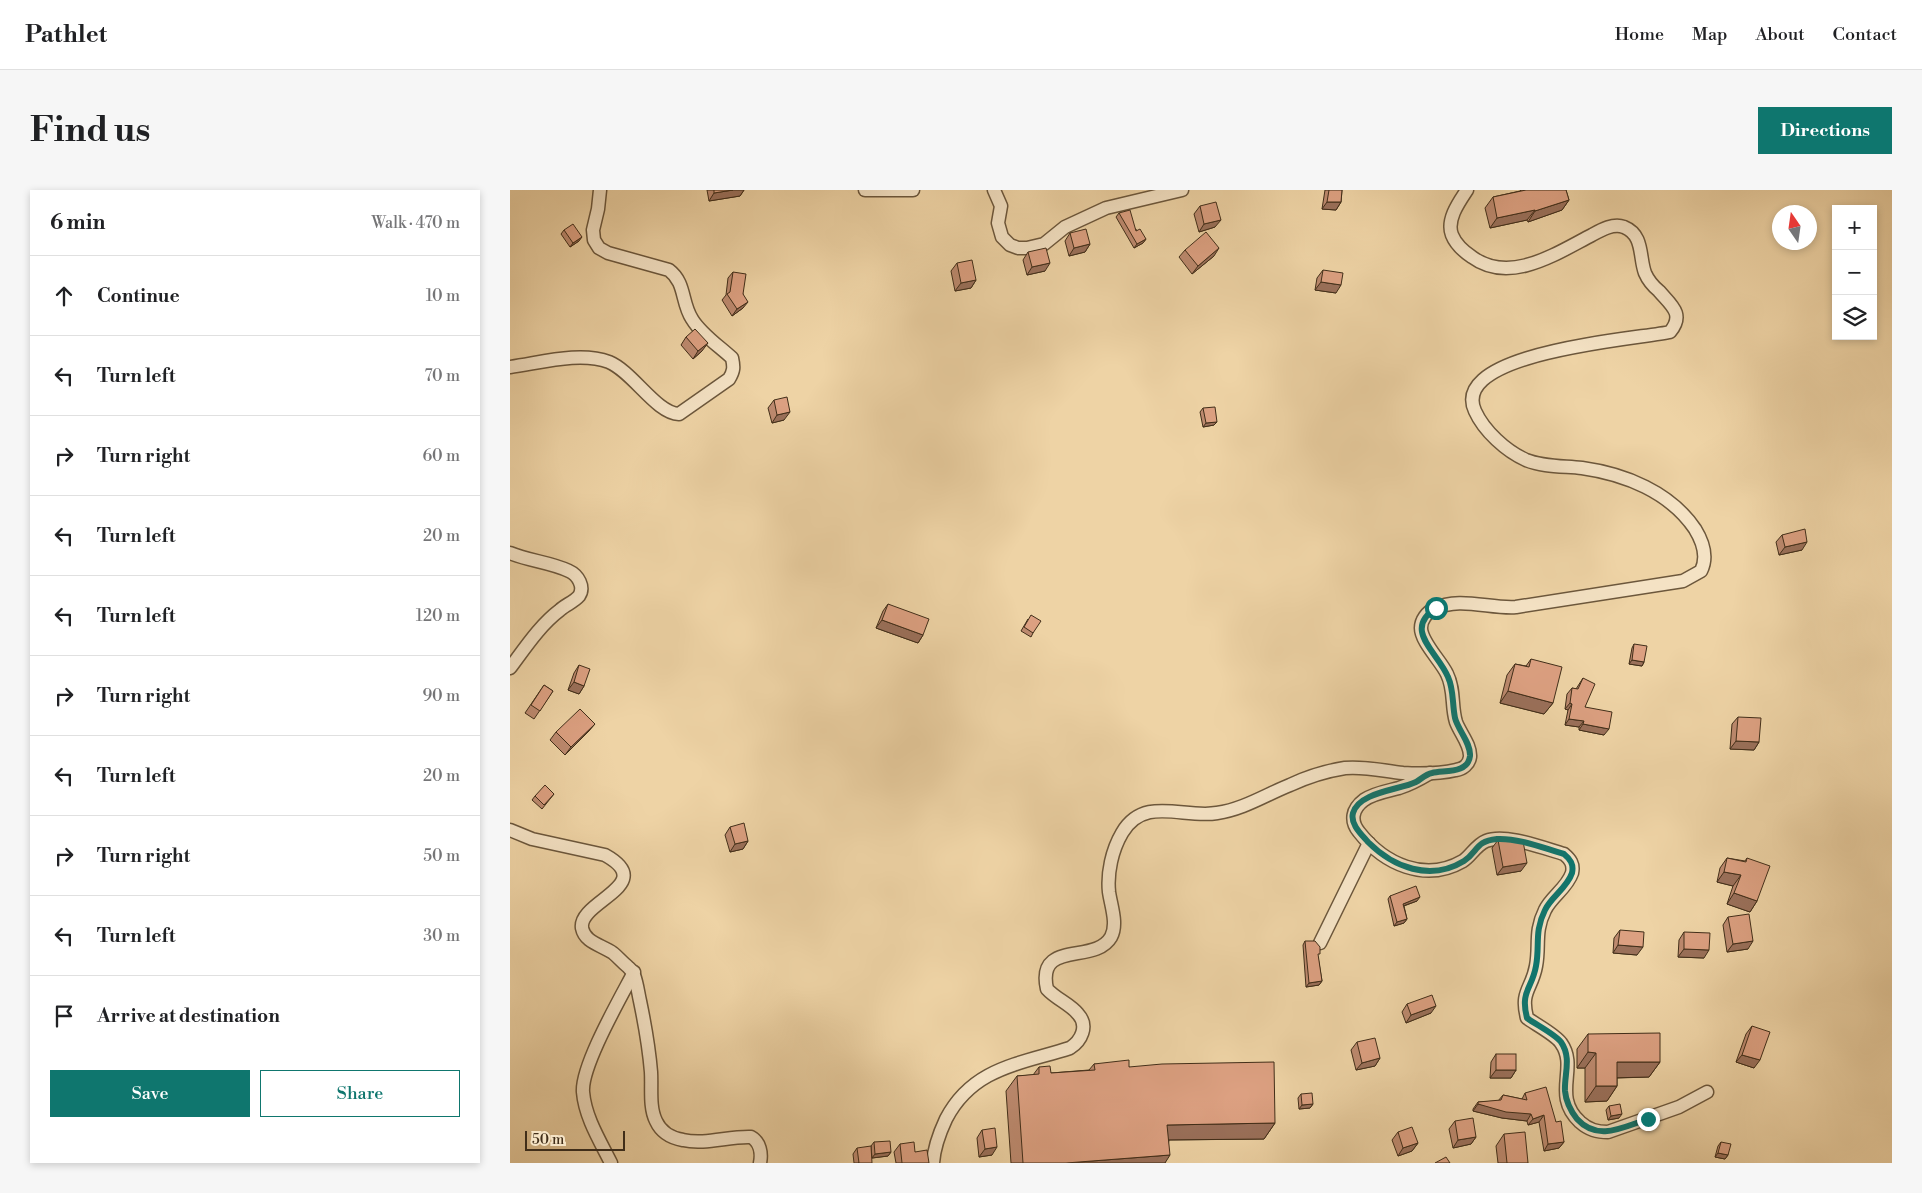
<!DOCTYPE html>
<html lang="en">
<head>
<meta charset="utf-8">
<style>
  :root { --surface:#fff; --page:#f6f6f6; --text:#202124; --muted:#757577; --line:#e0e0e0; --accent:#0f766e }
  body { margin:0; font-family:"Libre Bodoni",serif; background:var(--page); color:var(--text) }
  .controls { position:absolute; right:15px; top:15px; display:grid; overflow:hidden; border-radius:0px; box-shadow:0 2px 8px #0003 }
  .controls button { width:45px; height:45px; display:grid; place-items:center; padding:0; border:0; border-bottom:1px solid var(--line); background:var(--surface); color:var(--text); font:25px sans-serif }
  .compass { position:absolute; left:1262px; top:15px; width:45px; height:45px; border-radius:50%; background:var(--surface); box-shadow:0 2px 8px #0003; rotate:347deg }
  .scale { position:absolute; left:15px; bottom:12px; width:100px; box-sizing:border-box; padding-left:5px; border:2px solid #412e19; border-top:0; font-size:14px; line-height:18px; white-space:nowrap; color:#412e19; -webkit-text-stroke:4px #f4e2c4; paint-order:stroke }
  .stop { position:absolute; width:15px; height:15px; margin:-11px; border:4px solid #0f766e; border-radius:50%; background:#fff }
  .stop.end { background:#0f766e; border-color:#fff; box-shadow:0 1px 5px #0008 }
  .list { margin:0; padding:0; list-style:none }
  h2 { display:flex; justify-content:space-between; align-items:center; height:65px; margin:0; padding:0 20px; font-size:21px }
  h2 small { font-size:16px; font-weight:400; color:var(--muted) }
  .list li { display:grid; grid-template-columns:32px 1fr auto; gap:15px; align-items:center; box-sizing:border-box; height:80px; padding:0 20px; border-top:1px solid var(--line) }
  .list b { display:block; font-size:19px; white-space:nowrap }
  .list em { font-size:16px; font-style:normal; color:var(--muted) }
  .actions { display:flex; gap:10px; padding:15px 20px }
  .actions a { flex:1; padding:11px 0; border:1px solid var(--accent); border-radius:0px; text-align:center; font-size:18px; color:var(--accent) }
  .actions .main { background:var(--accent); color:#fff }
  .icon { flex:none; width:28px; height:28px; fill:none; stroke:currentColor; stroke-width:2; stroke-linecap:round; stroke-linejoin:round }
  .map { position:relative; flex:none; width:1382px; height:973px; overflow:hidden; border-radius:0px }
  header { display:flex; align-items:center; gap:30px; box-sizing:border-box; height:70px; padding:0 25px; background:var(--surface); border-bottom:1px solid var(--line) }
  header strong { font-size:24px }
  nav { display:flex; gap:28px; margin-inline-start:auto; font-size:18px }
  .intro { display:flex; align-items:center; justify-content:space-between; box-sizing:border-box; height:120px; padding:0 30px }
  h1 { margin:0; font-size:35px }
  .button { padding:12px 22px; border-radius:0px; background:var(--accent); color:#fff; font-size:18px; font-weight:700 }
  main { display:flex; gap:30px; padding:0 30px }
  aside { flex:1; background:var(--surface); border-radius:0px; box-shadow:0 2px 8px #0003 }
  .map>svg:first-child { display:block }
</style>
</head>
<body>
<header>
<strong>Pathlet</strong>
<nav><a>Home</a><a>Map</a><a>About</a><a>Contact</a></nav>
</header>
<div class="intro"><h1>Find us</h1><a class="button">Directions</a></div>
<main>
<aside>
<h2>6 min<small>Walk · 470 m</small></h2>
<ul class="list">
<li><svg class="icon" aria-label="ahead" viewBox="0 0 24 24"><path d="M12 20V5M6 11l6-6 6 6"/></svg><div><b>Continue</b></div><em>10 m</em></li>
<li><svg class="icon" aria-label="left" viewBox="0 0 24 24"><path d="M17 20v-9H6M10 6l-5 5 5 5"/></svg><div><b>Turn left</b></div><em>70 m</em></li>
<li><svg class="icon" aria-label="right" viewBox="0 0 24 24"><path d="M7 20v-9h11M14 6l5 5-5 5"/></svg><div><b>Turn right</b></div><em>60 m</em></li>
<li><svg class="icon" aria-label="left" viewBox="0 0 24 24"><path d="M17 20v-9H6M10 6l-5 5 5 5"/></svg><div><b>Turn left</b></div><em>20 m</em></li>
<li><svg class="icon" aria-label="left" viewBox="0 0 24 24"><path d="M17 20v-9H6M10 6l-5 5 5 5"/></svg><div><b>Turn left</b></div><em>120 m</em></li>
<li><svg class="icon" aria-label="right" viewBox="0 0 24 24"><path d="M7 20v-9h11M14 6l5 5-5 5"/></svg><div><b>Turn right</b></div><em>90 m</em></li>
<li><svg class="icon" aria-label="left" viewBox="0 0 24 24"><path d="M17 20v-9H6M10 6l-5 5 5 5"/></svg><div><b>Turn left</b></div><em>20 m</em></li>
<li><svg class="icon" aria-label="right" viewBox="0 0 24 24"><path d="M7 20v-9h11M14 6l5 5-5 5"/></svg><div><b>Turn right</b></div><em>50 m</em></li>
<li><svg class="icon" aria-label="left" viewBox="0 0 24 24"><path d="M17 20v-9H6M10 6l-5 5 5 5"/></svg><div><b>Turn left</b></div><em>30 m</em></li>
<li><svg class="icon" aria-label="arrive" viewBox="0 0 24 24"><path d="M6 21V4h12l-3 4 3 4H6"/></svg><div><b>Arrive at destination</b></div></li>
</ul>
<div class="actions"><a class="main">Save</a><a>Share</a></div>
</aside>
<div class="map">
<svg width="1382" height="973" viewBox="0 0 1382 973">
  <rect width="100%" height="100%" fill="#eed3a5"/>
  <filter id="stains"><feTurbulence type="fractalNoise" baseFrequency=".004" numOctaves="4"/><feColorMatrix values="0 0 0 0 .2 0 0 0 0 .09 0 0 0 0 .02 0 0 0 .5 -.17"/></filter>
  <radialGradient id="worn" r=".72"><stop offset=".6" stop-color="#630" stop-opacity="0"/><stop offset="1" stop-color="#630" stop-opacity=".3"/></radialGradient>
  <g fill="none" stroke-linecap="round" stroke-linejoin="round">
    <g stroke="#6c573c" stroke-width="15">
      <g id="minor">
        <polyline points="355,0 403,0"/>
        <polyline points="484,0 491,16 488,33 492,47 500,55 508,58 517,58 534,54 555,37 596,18 672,0"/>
        <path d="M0 177C30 173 70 161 99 172 123 182 146 223 169 224L219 189C224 181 224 177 222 168 209 156 191 144 182 129 171 112 176 93 159 80L98 63 89 58 84 50 83 40 88 19 90 0"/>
        <path d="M0 363C19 371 40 372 59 381 68 385 75 397 69 406 64 412 55 415 50 420 30 435 15 458 0 478"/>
        <path d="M920 583C910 589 901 594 889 598 878 601 864 603 854 610 842 619 840 631 849 642 874 674 915 693 953 671 961 666 966 655 976 651 995 643 1033 658 1054 664 1060 669 1064 674 1062 683 1057 698 1041 707 1035 720 1024 742 1030 755 1026 776 1022 799 1010 801 1017 828 1025 834 1046 845 1051 853 1069 878 1041 905 1070 932 1079 940 1087 942 1098 942L1169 917 1197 902"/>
        <path d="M0 640 22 649 95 665C149 695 68 711 72 738 75 753 92 755 103 763 108 767 112 772 117 776 120 779 123 781 124 785 127 793 128 802 130 811 135 835 139 858 141 882 142 898 139 917 146 931 151 942 161 948 173 950 195 955 219 946 241 947 250 952 252 963 250 973"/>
        <polyline points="810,753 859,653"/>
        <path d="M101 973C90 951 75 927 73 902 71 876 111 807 124 782"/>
        <path d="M423 973C424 957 429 944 436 929 463 877 511 874 560 858 571 851 579 836 568 824 560 814 546 809 537 799 526 749 585 775 601 747 608 734 601 716 599 702 597 683 602 660 612 643 634 605 674 629 707 623 734 619 755 605 780 595 797 587 816 581 835 578 854 576 874 581 893 583 910 584 929 584 946 580 953 579 959 574 960 567 961 555 950 543 946 532 941 516 945 500 937 484 931 471 911 452 911 438 911 430 917 422 924 419 949 406 980 419 1006 417L1173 391 1191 381C1198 367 1193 352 1185 339 1160 302 1115 284 1072 278 1054 276 1033 277 1016 270 996 261 974 241 965 221 938 162 1128 149 1160 142 1175 124 1161 115 1149 101 1143 96 1138 90 1135 83 1129 67 1134 45 1114 37 1103 33 1091 40 1082 45 1047 63 1000 95 962 67 953 61 946 55 942 45 936 30 949 12 957 0"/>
      </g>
    </g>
    <use href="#minor" stroke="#f4e2c4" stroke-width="12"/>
  </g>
  <g fill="#bd8a6f" stroke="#412e19">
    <polygon points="197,0 234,0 230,6 199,11"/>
    <polygon points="815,0 832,0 831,12 826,20 812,19"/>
    <polygon points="1011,0 1056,0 1059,10 1052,20 1018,32 1017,30 980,38 975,18 983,7 1010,1"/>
    <polygon points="690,16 705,37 689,42 684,24"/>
    <polygon points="609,23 636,49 633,53 624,58 606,27"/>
    <polygon points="54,40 69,51 60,57 51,44"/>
    <polygon points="560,43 580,54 575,62 559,66 555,51"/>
    <polygon points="675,60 704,66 682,84 669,67"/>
    <polygon points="518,62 535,81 517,85 513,70"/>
    <polygon points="447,73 466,90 461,98 445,101 441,81"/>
    <polygon points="813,80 826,103 805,100 807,88"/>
    <polygon points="223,82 233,104 233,118 222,126 212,110 216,105 218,88"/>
    <polygon points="176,147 192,161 183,169 171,155"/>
    <polygon points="264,210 274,230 262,233 258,218"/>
    <polygon points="693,218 707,232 704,235 693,237 690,222"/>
    <polygon points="1272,345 1292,360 1269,365 1266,352"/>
    <polygon points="378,414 413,445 408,453 366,438 373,421"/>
    <polygon points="518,429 523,443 521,447 511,441"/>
    <polygon points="1124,454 1134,472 1132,476 1119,474 1122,458"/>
    <polygon points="1021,469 1043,513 1034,524 990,513 997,485 1005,474 1016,476"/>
    <polygon points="69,475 74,496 69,504 58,500 64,483"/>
    <polygon points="1073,488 1075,517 1094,545 1069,540 1069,537 1055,535 1058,520 1055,519 1057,504 1062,498 1066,499"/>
    <polygon points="34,495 43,501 24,529 15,523"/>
    <polygon points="1228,527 1249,552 1244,560 1220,559 1222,534"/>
    <polygon points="79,541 55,565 40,550 46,542"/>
    <polygon points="44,604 32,619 22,610 25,606"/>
    <polygon points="220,637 238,651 233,659 220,662 215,645"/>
    <polygon points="988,650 1011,681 987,685 982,658"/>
    <polygon points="1217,668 1235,671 1237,668 1247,711 1240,722 1217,714 1223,696 1207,692 1210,678"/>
    <polygon points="880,706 907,711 894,716 897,729 894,733 884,736 878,709"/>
    <polygon points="1218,727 1238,759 1217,762 1213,735"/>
    <polygon points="1110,740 1127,765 1103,763 1104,748"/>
    <polygon points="1174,742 1194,768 1168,767 1169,750"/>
    <polygon points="795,751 808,767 812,791 809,795 796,797 793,755"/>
    <polygon points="897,814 921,823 896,833 892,822"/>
    <polygon points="1242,836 1244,878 1226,872 1236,844"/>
    <polygon points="1078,844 1150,872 1139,887 1107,888 1107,896 1097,911 1075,912 1075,878 1067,878 1067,859"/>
    <polygon points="847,852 870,868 865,876 846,880 841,860"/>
    <polygon points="986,864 1006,880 1001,888 980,888 981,872"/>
    <polygon points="584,874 619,877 765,933 754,949 659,950 655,973 501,973 496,901 507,886 523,885 529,877 541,883 579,880"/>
    <polygon points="1015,903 1046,932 1054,952 1049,958 1034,961 1029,932 1018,935 1017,931 992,928 963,921 963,919 968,912 988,911 993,905 1012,909"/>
    <polygon points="791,904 803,914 800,918 789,919 788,908"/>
    <polygon points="1099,916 1109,928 1098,930 1096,920"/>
    <polygon points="945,931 966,947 961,954 943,958 939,939"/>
    <polygon points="472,940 482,965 469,967 467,948"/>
    <polygon points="888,942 908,953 902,961 888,966 882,950"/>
    <polygon points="994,944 1018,973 988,973 986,956"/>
    <polygon points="364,952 381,962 378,966 362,968 361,956"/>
    <polygon points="1211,952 1218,965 1215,969 1205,967 1208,956"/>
    <polygon points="390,954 405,962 419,973 386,973 384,962"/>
    <polygon points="347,958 362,973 344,973 343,964"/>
  </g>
  <g fill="#9a705a" stroke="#412e19">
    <polygon points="223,0 234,0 230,6 199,11 204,3"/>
    <polygon points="1059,10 1052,20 1018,32 1025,21"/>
    <polygon points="817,12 831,12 826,20 812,19"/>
    <polygon points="1025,20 1017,30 980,38 987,28"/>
    <polygon points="711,30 705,37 689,42 694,34"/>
    <polygon points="72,47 69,51 60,57 63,53"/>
    <polygon points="636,49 633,53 624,58 627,54"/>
    <polygon points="580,54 575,62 559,66 564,58"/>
    <polygon points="709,58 704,66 682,84 688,76"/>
    <polygon points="540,73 535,81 517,85 522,77"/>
    <polygon points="466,90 461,98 445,101 451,93"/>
    <polygon points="811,92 831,95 826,103 805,100"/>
    <polygon points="238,112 233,118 222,126 227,119"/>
    <polygon points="198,153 192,161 183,169 188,161"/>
    <polygon points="280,222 274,230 262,233 267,225"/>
    <polygon points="707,232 704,235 693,237 696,233"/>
    <polygon points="1297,352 1292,360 1269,365 1275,357"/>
    <polygon points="372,430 413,445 408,453 366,438"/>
    <polygon points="1122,470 1134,472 1132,476 1119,474"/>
    <polygon points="64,492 74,496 69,504 58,500"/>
    <polygon points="998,501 1043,513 1034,524 990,513"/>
    <polygon points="1060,513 1062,514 1058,520 1055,519"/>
    <polygon points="1059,529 1074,531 1069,537 1055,535"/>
    <polygon points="85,534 79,541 55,565 61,557"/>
    <polygon points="1073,534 1099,539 1094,545 1069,540"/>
    <polygon points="1226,551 1249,552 1244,560 1220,559"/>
    <polygon points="238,651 233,659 220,662 225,654"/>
    <polygon points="1017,673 1011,681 987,685 993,677"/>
    <polygon points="1214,682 1231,685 1223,696 1207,692"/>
    <polygon points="1224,703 1247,711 1240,722 1217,714"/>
    <polygon points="910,707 907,711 890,717 893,714"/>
    <polygon points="897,729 894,733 884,736 887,732"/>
    <polygon points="1243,751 1238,759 1217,762 1223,754"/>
    <polygon points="1108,755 1133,757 1127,765 1103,763"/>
    <polygon points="1174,759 1199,760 1194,768 1168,767"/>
    <polygon points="812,791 809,795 796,797 799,793"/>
    <polygon points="926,816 921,823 896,833 901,825"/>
    <polygon points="1078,862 1086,863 1075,878 1067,878"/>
    <polygon points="1232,865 1250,870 1244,878 1226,872"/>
    <polygon points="870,868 865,876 846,880 852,873"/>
    <polygon points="1107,872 1150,872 1139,887 1096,888"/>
    <polygon points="986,880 1006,880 1001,888 980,888"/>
    <polygon points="1086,896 1107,896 1097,911 1075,912"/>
    <polygon points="803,914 800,918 789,919 792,915"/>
    <polygon points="968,914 1021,924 1017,931 992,928 963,921"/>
    <polygon points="1112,924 1109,928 1098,930 1101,926"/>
    <polygon points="1034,925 1029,932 1018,935 1023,929"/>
    <polygon points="765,933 754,949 647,950 657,935"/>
    <polygon points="966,947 961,954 943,958 948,950"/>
    <polygon points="1054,952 1049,958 1034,961 1038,954"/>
    <polygon points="908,953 902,961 888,966 893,958"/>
    <polygon points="487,957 482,965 469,967 475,959"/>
    <polygon points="381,962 378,966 362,968 365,964"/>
    <polygon points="1208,963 1218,965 1215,969 1205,967"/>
    <polygon points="660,965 655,973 556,973"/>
  </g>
  <g fill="#dca081" stroke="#412e19">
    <polygon points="204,0 223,0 204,3"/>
    <polygon points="819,0 832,0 831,12 817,12"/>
    <polygon points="1016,0 1056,0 1059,10 1025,21 1025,20 987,28 983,7"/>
    <polygon points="706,12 711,30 694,34 690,16"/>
    <polygon points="620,20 626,41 630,39 636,49 627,54 609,23"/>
    <polygon points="63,34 72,47 63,53 54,40"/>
    <polygon points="576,39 580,54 564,58 560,43"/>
    <polygon points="696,42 709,58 688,76 675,60"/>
    <polygon points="536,58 540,73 522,77 518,62"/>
    <polygon points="462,70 466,90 451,93 447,73"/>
    <polygon points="813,80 833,83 831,95 811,92"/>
    <polygon points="223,82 236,84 233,104 238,112 227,119 217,104 220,102"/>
    <polygon points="185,139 198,153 188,161 176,147"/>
    <polygon points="277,207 280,222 267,225 264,210"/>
    <polygon points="705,217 707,232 696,233 693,218"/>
    <polygon points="1295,339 1297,352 1275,357 1272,345"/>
    <polygon points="378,414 419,429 413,445 372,430"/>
    <polygon points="521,425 531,431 523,443 514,437"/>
    <polygon points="1124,454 1137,456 1134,472 1122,470"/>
    <polygon points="1021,469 1052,477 1043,513 998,501 1005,474 1019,477"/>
    <polygon points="69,475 80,479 74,496 64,492"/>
    <polygon points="1073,488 1085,494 1075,517 1102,522 1099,539 1073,534 1074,531 1059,529 1062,514 1060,513 1062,498 1068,499"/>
    <polygon points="34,495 43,501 30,521 21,515"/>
    <polygon points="70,519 85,534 61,557 46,542"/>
    <polygon points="1228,527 1251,528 1249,552 1226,551"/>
    <polygon points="35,595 44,604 34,615 25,606"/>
    <polygon points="234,633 238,651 225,654 220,637"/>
    <polygon points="1001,649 1002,652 1013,651 1017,673 993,677 988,650"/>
    <polygon points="1217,668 1236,672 1237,668 1260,676 1247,711 1224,703 1231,685 1214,682"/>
    <polygon points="906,696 910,707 893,714 897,729 887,732 880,706"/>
    <polygon points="1239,724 1243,751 1223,754 1218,727"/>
    <polygon points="1110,740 1134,742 1133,757 1108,755"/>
    <polygon points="1174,742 1200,743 1199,760 1174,759"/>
    <polygon points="795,751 805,751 810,757 810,764 808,764 812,791 799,793"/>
    <polygon points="922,805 926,816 901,825 897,814"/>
    <polygon points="1242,836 1260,842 1250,870 1232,865"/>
    <polygon points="1150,843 1150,872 1107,872 1107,896 1086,896 1086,863 1078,862 1078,844"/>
    <polygon points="865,848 870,868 852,873 847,852"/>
    <rect x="986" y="864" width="20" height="16"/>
    <polygon points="619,870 619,877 652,874 764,872 765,933 657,935 660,965 556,973 513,973 507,886 529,884 529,877 540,876 541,883 585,880 584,874"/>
    <polygon points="1036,897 1046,932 1051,931 1054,952 1038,954 1034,925 1023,929 1021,924 996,922 968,914 968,912 991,910 993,905 1017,910 1015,903"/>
    <polygon points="802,903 803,914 792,915 791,904"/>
    <polygon points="1110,914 1112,924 1101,926 1099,916"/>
    <polygon points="963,928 966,947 948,950 945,931"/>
    <polygon points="902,937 908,953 893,958 888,942"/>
    <polygon points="485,938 487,957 475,959 472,940"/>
    <polygon points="1015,942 1018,973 997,973 994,944"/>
    <polygon points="380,951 381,962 365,964 364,952"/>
    <polygon points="404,952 405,962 417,960 419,973 392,973 390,954"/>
    <polygon points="1211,952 1221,954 1218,965 1208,963"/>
    <polygon points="361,956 362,973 348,973 349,973 347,958"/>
    <polygon points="936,967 940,973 925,973"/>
  </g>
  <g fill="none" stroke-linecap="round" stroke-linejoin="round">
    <path stroke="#0f766e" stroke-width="6" d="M926 418C892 440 928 462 938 487 944 500 942 513 945 528 948 540 961 553 960 566 958 584 934 580 922 583 916 584 911 589 906 592 889 600 849 602 843 623 840 634 851 644 858 652 883 677 920 692 954 671 968 662 965 651 987 649 1009 648 1033 658 1054 664 1060 669 1064 674 1062 683 1057 698 1041 707 1035 720 1024 742 1030 755 1026 776 1022 799 1010 801 1017 828 1025 834 1045 844 1051 852 1062 868 1054 885 1055 901 1056 912 1060 920 1067 929 1088 952 1113 937 1138 929"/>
  </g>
  <rect width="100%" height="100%" filter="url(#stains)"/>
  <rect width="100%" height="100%" fill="url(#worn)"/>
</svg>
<div class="controls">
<button>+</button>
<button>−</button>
<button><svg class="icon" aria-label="layers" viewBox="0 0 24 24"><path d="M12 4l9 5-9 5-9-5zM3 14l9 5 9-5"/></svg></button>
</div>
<svg class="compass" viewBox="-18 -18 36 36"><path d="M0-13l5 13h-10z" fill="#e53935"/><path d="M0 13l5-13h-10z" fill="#757577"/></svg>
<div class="scale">50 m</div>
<div class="stop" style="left:926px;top:418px"></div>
<div class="stop end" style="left:1138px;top:929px"></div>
</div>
</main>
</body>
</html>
